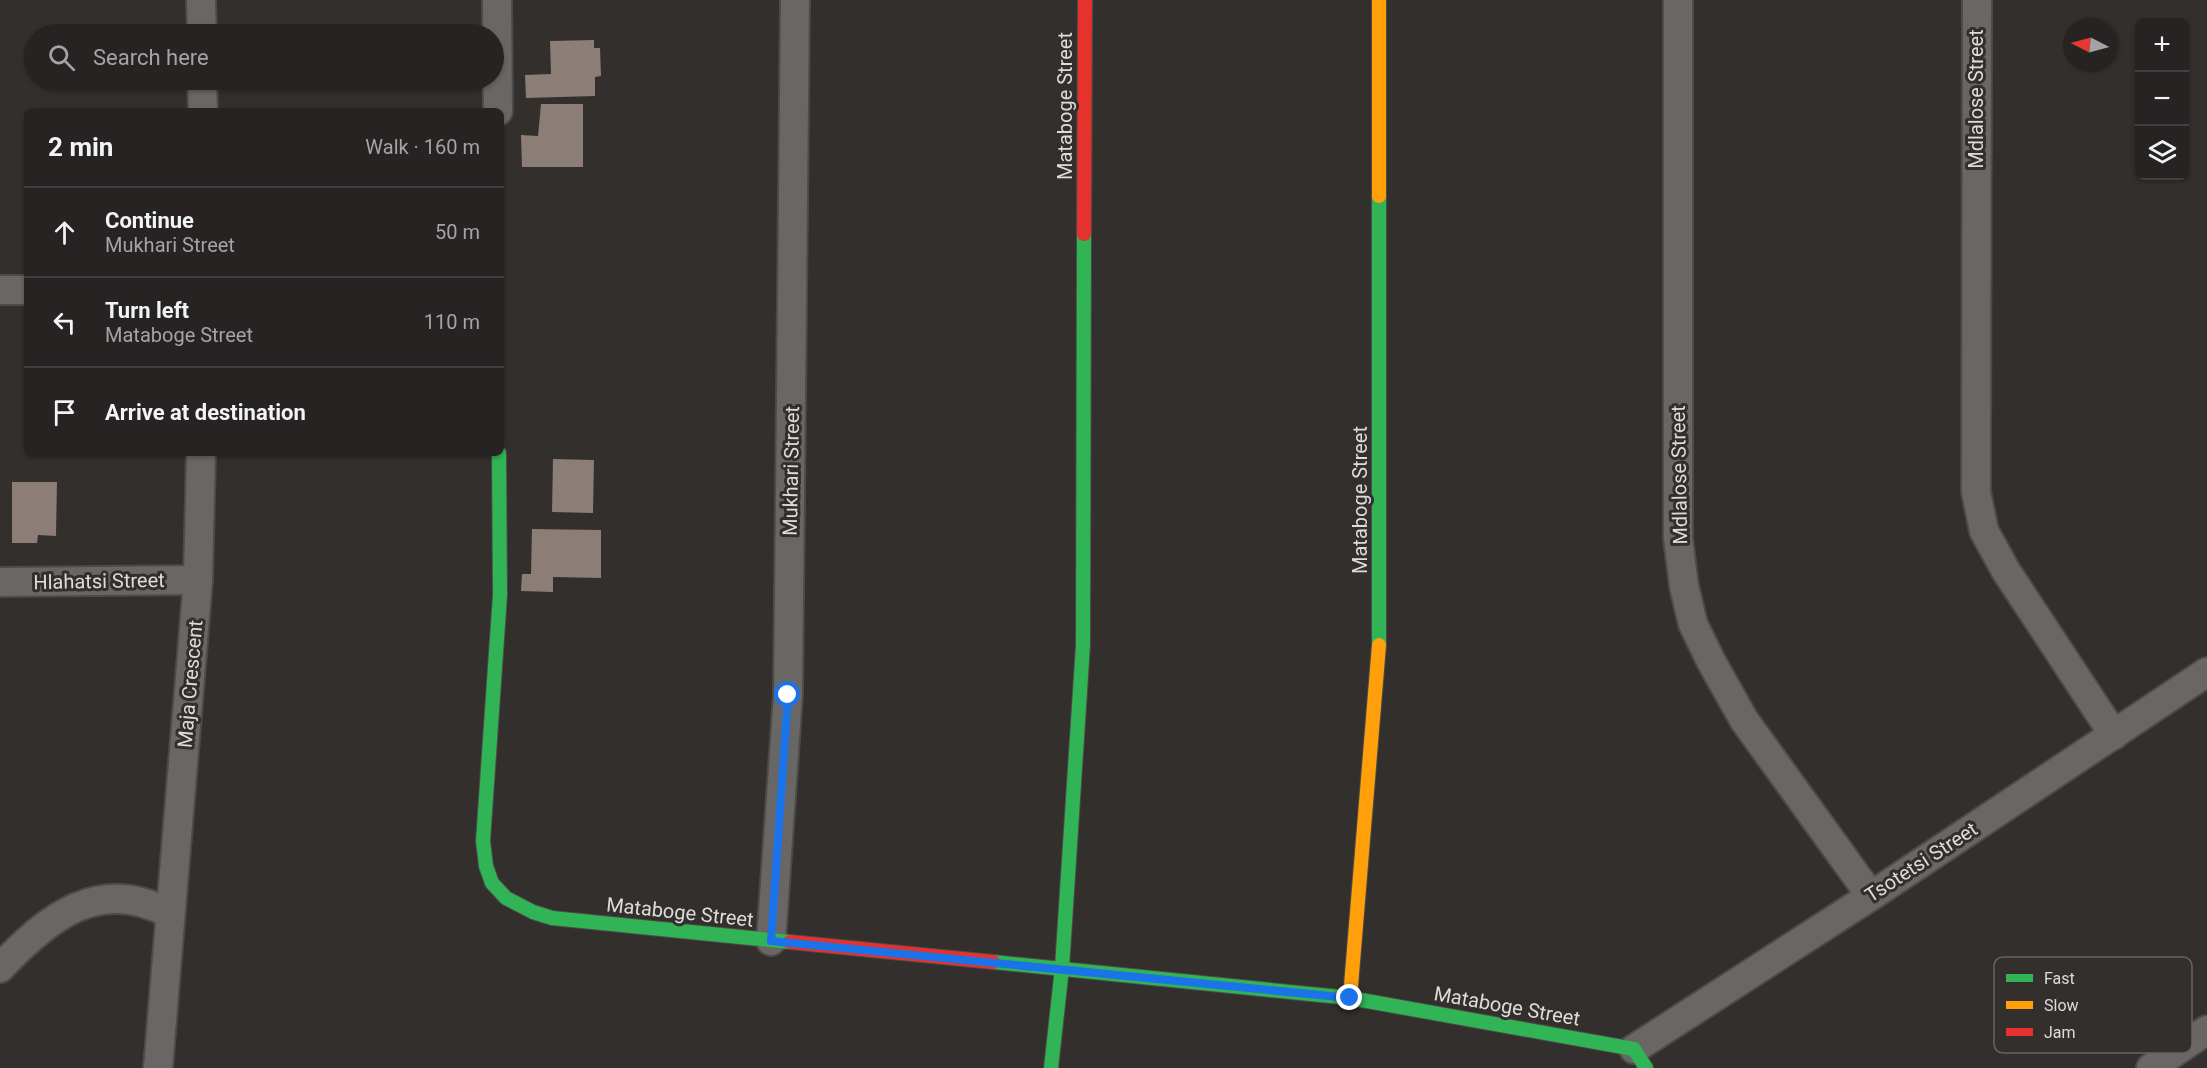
<!DOCTYPE html>
<html lang="en">
<head>
<meta charset="utf-8">
<style>
  :root { --surface:#262322; --page:#2e2b2a; --text:#f1f3f6; --muted:#a4a4a5; --line:#424040 }
  body { margin:0; font-family:Roboto,sans-serif; background:var(--page); color:var(--text) }
  .controls { position:absolute; right:18px; top:18px; display:grid; overflow:hidden; border-radius:9px; box-shadow:0 2px 4px #0004 }
  .controls button { width:54px; height:54px; display:grid; place-items:center; padding:0; border:0; border-bottom:2px solid var(--line); background:var(--surface); color:var(--text); font:30px sans-serif }
  .compass { position:absolute; left:2063px; top:18px; width:54px; height:54px; border-radius:50%; background:var(--surface); box-shadow:0 2px 4px #0004; rotate:276deg }
  .stop { position:absolute; width:18px; height:18px; margin:-14px; border:4px solid #1a73e8; border-radius:50%; background:#fff }
  .stop.end { background:#1a73e8; border-color:#fff; box-shadow:0 2px 6px #0008 }
  .list { margin:0; padding:0; list-style:none }
  h2 { display:flex; justify-content:space-between; align-items:center; height:78px; margin:0; padding:0 24px; font-size:26px }
  h2 small { font-size:20px; font-weight:400; color:var(--muted) }
  .list li { display:grid; grid-template-columns:39px 1fr auto; gap:18px; align-items:center; box-sizing:border-box; height:90px; padding:0 24px; border-top:2px solid var(--line) }
  .list b { display:block; font-size:22px; white-space:nowrap }
  .list p { margin:0; font-size:20px; white-space:nowrap; color:var(--muted) }
  .list em { font-size:20px; font-style:normal; color:var(--muted) }
  .icon { flex:none; width:33px; height:33px; fill:none; stroke:currentColor; stroke-width:2; stroke-linecap:round; stroke-linejoin:round }
  .map { position:relative; flex:none; width:2207px; height:1068px; overflow:hidden }
  .search { position:absolute; background:var(--surface); box-shadow:0 2px 4px #0004; left:24px; top:24px; width:480px; height:66px; display:flex; align-items:center; gap:15px; box-sizing:border-box; padding:0 21px; border-radius:33px; color:var(--muted); font-size:22px }
  .panel { position:absolute; background:var(--surface); box-shadow:0 2px 4px #0004; left:24px; top:108px; width:480px; height:348px; border-radius:9px }
  .map>svg:first-child { display:block }
</style>
</head>
<body>
<div class="map">
<svg width="2207" height="1068" viewBox="0 0 2207 1068">
  <rect width="100%" height="100%" fill="#322f2d"/>
  <g fill="#8c7e76">
    <polygon points="594,40 594,48 600,48 601,76 595,77 595,96 526,98 525,75 551,74 550,41"/>
    <polygon points="541,104 583,104 583,167 522,167 521,135 538,136"/>
    <polygon points="553,459 594,460 593,513 552,512"/>
    <polygon points="12,482 57,482 56,536 38,535 37,543 12,543"/>
    <polygon points="532,529 601,530 601,578 553,577 553,592 521,591 522,574 531,574"/>
  </g>
  <g fill="none" stroke-linecap="round" stroke-linejoin="round">
    <g stroke="#4d4b49" stroke-width="32">
      <g id="street">
        <polyline points="201,0 202,34"/>
        <polyline points="497,0 498,111"/>
        <polyline points="1678,0 1678,538 1684,586 1693,624 1711,661 1744,720 1871,896"/>
        <polyline points="1977,0 1976,492 1984,531 2006,571 2114,735"/>
        <polyline points="202,80 203,111"/>
        <polyline points="0,290 27,290"/>
        <polyline points="0,582 198,580"/>
        <polyline points="771,941 788,695 795,0"/>
        <path d="M0 968C48 917 100 875 170 914"/>
        <polyline points="1634,1049 1871,896 2207,672"/>
        <polyline points="158,1068 198,580 201,453"/>
        <polyline points="2151,1068 2207,1030"/>
      </g>
    </g>
    <g stroke="#4d4b49" stroke-width="16">
      <g id="fast">
        <polyline points="499,453 500,595 483,841 486,866 492,883 506,898 533,912 552,918 790,942"/>
        <polyline points="1379,645 1379,196"/>
        <polyline points="993,962 1350,998 1634,1049 1646,1068"/>
        <polyline points="1051,1068 1062,968 1083,645 1084,234"/>
      </g>
    </g>
    <g stroke="#4d4b49" stroke-width="16">
      <g id="slow">
        <polyline points="1379,0 1379,196"/>
        <polyline points="1350,998 1379,645"/>
      </g>
    </g>
    <g stroke="#4d4b49" stroke-width="16">
      <g id="jam">
        <polyline points="1084,234 1085,0"/>
        <polyline points="790,942 993,962"/>
      </g>
    </g>
    <use href="#street" stroke="#696766" stroke-width="28"/>
    <use href="#fast" stroke="#30b455" stroke-width="14"/>
    <use href="#slow" stroke="#ff9f0a" stroke-width="14"/>
    <use href="#jam" stroke="#e5322d" stroke-width="14"/>
  </g>
  <g fill="none" stroke-linecap="round" stroke-linejoin="round">
    <polyline stroke="#1a73e8" stroke-width="8" points="788,695 771,941 1350,998"/>
  </g>
  <g text-anchor="middle" dominant-baseline="central" stroke-width="6" stroke-linejoin="round" paint-order="stroke">
    <g font-size="20" fill="#dedcd9" stroke="#332f2c">
      <text transform="translate(1976 99) rotate(-90)">Mdlalose Street</text>
      <text transform="translate(1065 106) rotate(-90)">Mataboge Street</text>
      <text transform="translate(791 471) rotate(-89)">Mukhari Street</text>
      <text transform="translate(1679 475) rotate(-91)">Mdlalose Street</text>
      <text transform="translate(1360 500) rotate(-90)">Mataboge Street</text>
      <text transform="translate(99 581) rotate(-1)">Hlahatsi Street</text>
      <text transform="translate(190 684) rotate(-85)">Maja Crescent</text>
      <text transform="translate(1921 862) rotate(-33)">Tsotetsi Street</text>
      <text transform="translate(680 912) rotate(6)">Mataboge Street</text>
      <text transform="translate(1507 1006) rotate(10)">Mataboge Street</text>
    </g>
  </g>
  <rect x="1994" y="957" width="198" height="96" rx="9" fill="#332f2c" stroke="#666360" stroke-width="1.5"/>
  <rect x="2006" y="974" width="27" height="8" fill="#30b455"/>
  <rect x="2006" y="1001" width="27" height="8" fill="#ff9f0a"/>
  <rect x="2006" y="1028" width="27" height="8" fill="#e5322d"/>
  <g font-size="16" fill="#dedcd9">
    <text x="2044" y="984">Fast</text>
    <text x="2044" y="1011">Slow</text>
    <text x="2044" y="1038">Jam</text>
  </g>
</svg>
<div class="controls">
<button>+</button>
<button>−</button>
<button><svg class="icon" aria-label="layers" viewBox="0 0 24 24"><path d="M12 4l9 5-9 5-9-5zM3 14l9 5 9-5"/></svg></button>
</div>
<svg class="compass" viewBox="-18 -18 36 36"><path d="M0-13l5 13h-10z" fill="#e53935"/><path d="M0 13l5-13h-10z" fill="#a4a4a5"/></svg>
<div class="stop" style="left:788px;top:695px"></div>
<div class="stop end" style="left:1350px;top:998px"></div>
<div class="search"><svg class="icon" aria-label="search" viewBox="0 0 24 24"><circle cx="10" cy="10" r="6"/><path d="M15 15l6 6"/></svg>Search here</div>
<section class="panel">
<h2>2 min<small>Walk · 160 m</small></h2>
<ul class="list">
<li><svg class="icon" aria-label="ahead" viewBox="0 0 24 24"><path d="M12 20V5M6 11l6-6 6 6"/></svg><div><b>Continue</b><p>Mukhari Street</p></div><em>50 m</em></li>
<li><svg class="icon" aria-label="left" viewBox="0 0 24 24"><path d="M17 20v-9H6M10 6l-5 5 5 5"/></svg><div><b>Turn left</b><p>Mataboge Street</p></div><em>110 m</em></li>
<li><svg class="icon" aria-label="arrive" viewBox="0 0 24 24"><path d="M6 21V4h12l-3 4 3 4H6"/></svg><div><b>Arrive at destination</b></div></li>
</ul>
</section>
</div>
</body>
</html>
